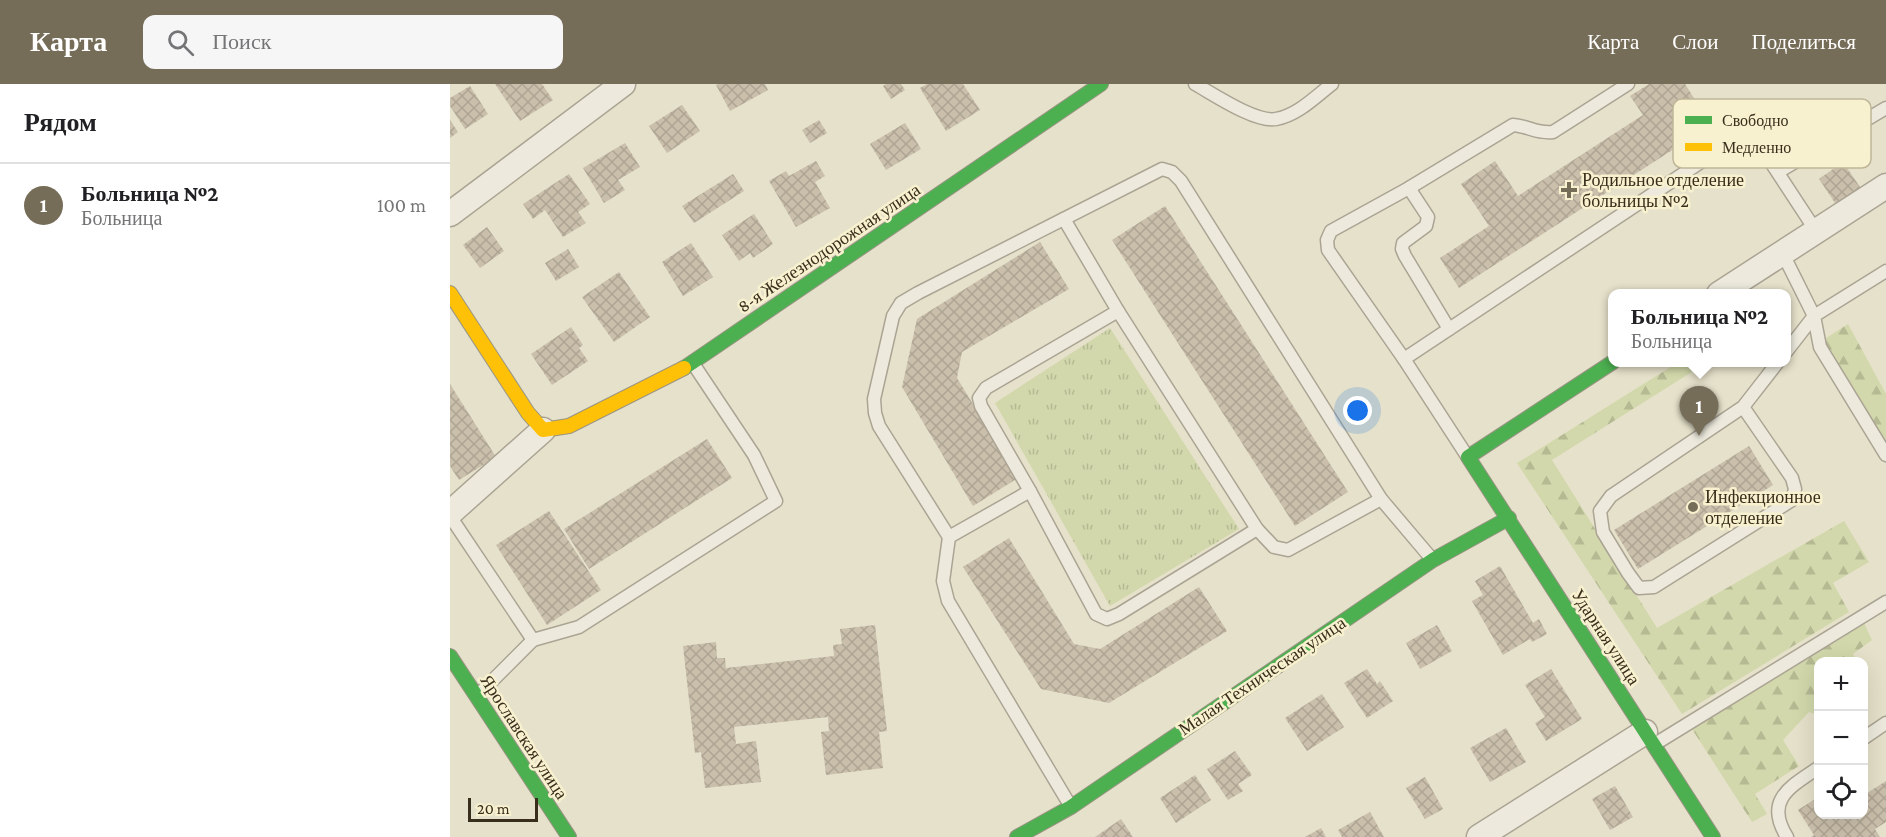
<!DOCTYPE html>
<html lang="ru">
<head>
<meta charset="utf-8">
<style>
  :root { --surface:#fff; --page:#f6f6f6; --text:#202124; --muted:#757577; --line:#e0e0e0; --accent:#766d59 }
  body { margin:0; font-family:"Crimson Pro",serif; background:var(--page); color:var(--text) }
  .controls { position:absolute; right:18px; bottom:18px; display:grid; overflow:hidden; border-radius:12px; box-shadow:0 6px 24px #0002 }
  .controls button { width:54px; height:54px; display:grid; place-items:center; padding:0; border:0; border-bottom:2px solid var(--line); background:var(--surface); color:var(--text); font:30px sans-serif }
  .scale { position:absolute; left:18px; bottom:15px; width:70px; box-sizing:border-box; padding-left:6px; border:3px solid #392e1c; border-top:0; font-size:16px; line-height:21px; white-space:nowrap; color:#392e1c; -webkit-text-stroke:4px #f8f1cf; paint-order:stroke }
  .you { position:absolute; left:908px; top:327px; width:21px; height:21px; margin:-15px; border:4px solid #fff; border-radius:50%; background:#1a73e8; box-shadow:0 0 0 9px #1a73e833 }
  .badge { display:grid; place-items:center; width:39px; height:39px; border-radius:50%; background:var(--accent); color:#fff; font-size:20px; font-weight:700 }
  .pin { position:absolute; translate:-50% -50px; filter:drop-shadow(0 2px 3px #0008) }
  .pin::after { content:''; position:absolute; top:32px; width:21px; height:18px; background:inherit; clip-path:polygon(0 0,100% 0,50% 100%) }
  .popup { position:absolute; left:1158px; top:205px; width:183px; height:78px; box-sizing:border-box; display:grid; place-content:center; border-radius:12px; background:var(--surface); filter:drop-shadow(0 2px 4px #0005); font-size:20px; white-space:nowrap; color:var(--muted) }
  .popup b { font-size:22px; color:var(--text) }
  .popup::after { content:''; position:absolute; left:50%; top:100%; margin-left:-12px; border:12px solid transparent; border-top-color:var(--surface) }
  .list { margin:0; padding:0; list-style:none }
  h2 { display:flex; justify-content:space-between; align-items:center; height:78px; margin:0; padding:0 24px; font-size:26px }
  h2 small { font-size:20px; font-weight:400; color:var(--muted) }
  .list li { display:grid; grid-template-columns:39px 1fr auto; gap:18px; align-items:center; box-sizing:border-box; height:84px; padding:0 24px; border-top:2px solid var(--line) }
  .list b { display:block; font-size:22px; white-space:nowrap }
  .list p { margin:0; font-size:20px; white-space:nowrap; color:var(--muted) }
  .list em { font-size:20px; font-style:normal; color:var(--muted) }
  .icon { flex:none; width:33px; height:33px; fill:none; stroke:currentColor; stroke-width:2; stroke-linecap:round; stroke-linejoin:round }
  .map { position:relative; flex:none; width:1436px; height:753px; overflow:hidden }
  header { display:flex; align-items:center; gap:36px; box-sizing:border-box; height:84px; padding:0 30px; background:var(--accent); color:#fff }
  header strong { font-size:28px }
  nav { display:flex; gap:33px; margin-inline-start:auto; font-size:21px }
  .search { width:420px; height:54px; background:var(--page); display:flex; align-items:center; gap:15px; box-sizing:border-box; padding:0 21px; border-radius:12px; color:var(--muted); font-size:22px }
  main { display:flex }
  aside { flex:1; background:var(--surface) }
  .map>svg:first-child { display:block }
</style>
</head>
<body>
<header>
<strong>Карта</strong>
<div class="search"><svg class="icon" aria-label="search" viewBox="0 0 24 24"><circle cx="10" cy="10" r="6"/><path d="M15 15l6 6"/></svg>Поиск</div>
<nav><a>Карта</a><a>Слои</a><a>Поделиться</a></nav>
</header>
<main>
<aside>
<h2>Рядом<small></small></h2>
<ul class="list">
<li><span class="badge">1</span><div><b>Больница №2</b><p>Больница</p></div><em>100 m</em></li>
</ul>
</aside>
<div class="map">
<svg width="1436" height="753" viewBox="0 0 1436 753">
  <defs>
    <pattern id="grass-tufts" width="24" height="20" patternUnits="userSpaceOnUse" patternTransform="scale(1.5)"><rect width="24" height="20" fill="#d2d8ab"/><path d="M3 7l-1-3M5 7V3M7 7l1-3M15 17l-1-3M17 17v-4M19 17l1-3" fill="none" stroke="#b5ba93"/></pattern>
    <pattern id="forest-firs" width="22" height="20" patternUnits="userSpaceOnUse" patternTransform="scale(1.5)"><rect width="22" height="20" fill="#d2d8ab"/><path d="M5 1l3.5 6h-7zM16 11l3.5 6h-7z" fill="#b5ba93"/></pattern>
    <pattern id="building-cross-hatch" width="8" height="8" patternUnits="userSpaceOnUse" patternTransform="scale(1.5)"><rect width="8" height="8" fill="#cabfab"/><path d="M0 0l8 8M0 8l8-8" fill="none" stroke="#aea493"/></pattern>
  </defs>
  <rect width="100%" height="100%" fill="#e6e1ca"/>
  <polygon fill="url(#grass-tufts)" points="660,244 789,445 660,522 545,319"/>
  <g fill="url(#forest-firs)">
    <polygon points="1398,240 1436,310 1436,366 1370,258"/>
    <polygon points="1227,279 1256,279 1102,376 1207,544 1394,437 1419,478 1383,499 1399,528 1232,630 1067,379"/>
    <polygon points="1414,539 1422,556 1403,570 1407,577 1368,578 1368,631 1359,628 1333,656 1349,682 1305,710 1317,730 1302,738 1242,645"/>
  </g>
  <g fill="url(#building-cross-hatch)">
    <polygon points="45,0 92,0 103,16 70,37"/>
    <polygon points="268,0 315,0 318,6 280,27 266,1"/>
    <polygon points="436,0 451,0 455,6 441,15 433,2"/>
    <polygon points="477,0 513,0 530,26 496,47 470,4"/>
    <polygon points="1199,0 1235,0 1261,41 1009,204 990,174 1039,142 1011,100 1045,77 1068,112 1193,31 1180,12"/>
    <polygon points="20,2 38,30 15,45 0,22 0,14"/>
    <polygon points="232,21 250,47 217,69 199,42"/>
    <polygon points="0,36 8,48 0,54"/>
    <polygon points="369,36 377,49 360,59 352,46"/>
    <polygon points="455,39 471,65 436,86 420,60"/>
    <polygon points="175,59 190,83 168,96 175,106 154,119 133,84"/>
    <polygon points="366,77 375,92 365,98 380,124 346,143 319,97 336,87 339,92"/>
    <polygon points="1393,78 1414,109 1389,125 1369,95"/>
    <polygon points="119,90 140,120 128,128 136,139 113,153 95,126 83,135 73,120"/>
    <polygon points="283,90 294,107 244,139 232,122"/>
    <polygon points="715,122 898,408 845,442 662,156"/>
    <polygon points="304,130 323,160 303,174 300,169 289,177 272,151"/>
    <polygon points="37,143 54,167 30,184 13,161"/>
    <polygon points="590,158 619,205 512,268 507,294 568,394 523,422 452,303 467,235"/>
    <polygon points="241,159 263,193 233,212 212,178"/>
    <polygon points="118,165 129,183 106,197 95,179"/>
    <polygon points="169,188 200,233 164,258 132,213"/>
    <polygon points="121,243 133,261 129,264 138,277 102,301 81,270"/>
    <polygon points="0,300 46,373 9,396 0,382"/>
    <polygon points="257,355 282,394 139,485 114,445"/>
    <polygon points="1299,362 1323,401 1188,485 1164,446"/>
    <polygon points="99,427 151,506 97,541 46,461"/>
    <polygon points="559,454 624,560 650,565 749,503 777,547 659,619 591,605 513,483"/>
    <polygon points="1050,482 1083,539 1089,535 1097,550 1082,558 1080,555 1053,571 1022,517 1033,511 1025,497"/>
    <polygon points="425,541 437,647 429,648 433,684 376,691 371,648 379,647 378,633 284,643 286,660 306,657 311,698 255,704 251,668 245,669 233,562 266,558 267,574 275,574 276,584 384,572 383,561 392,560 390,545"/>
    <polygon points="987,541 1002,567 970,585 956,559"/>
    <polygon points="917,585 927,600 930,597 943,617 917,634 894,599"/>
    <polygon points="1101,585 1132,635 1096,657 1085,639 1095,633 1075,601"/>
    <polygon points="872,610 894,643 857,667 835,634"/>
    <polygon points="1056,644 1076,678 1040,698 1020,664"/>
    <polygon points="785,667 802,691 788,700 793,707 778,716 757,685"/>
    <polygon points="745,691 761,716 726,739 710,714"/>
    <polygon points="975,693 993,725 975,735 956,704"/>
    <polygon points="1436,697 1436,738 1425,745 1430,753 1361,753 1364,751 1348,726 1368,713 1368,730 1414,730 1414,711"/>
    <polygon points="1165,702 1183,733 1160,746 1142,715"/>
    <polygon points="920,728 934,753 892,753 888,746"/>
    <polygon points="671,735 683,753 645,753"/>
    <polygon points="871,744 876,753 855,753"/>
  </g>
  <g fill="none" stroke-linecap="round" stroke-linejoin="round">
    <g stroke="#aba494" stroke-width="15">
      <g id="lane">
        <path d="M745 0C763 10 806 39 826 35 848 31 865 13 882 0"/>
        <polyline points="1328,88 1436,24"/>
        <polyline points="959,104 978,133 976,142 953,159 952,165 955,172 999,245"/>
        <polyline points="614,135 668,227 807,445 824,463 838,466 931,415"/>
        <polyline points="1332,168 1364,232 1336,268"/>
        <polyline points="1436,187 1364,232 1370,263 1436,371"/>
        <polyline points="668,227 536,304 529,314 531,322 580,407 646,530 657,535 669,530 807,445"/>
        <polyline points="954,275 1284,56 1305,54 1366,147"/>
        <polyline points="1293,323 1342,394 1345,405 1342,416 1204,503 1189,504 1178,489 1153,448 1150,427 1161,412 1293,323 1328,278"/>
        <path d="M1017 372 954 275 878 166 877 156 881 147 959 104 1063 41C1078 42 1087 50 1103 48L1178 0"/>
        <polyline points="580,407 499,453 429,342 425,329 424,315 443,232 451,219 468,209 712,85 722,88 731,97 931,415 981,474"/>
        <polyline points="0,432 83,556 129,543 326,417 304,371 244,281"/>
        <polyline points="499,453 493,497 498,517 621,723"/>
        <polyline points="27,612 83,556"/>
        <polyline points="1414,654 1436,639"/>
        <polyline points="1205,660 1436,518"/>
        <path d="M1337 753C1314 716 1340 703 1368 684"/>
      </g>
    </g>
    <g stroke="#aba494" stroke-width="27">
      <g id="street">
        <polyline points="0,130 173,0"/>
        <polyline points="1269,210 1436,102"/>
        <polyline points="0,429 93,346"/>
        <polyline points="1029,753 1195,648"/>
      </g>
    </g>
    <g stroke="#9a9484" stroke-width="16">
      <g id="fast">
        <polyline points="1163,278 1018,373 1263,753"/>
        <polyline points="234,284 651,0"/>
        <polyline points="0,572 119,753"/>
        <polyline points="567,753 621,723 983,476 1059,434"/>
      </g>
    </g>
    <g stroke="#9a9484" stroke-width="16">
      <polyline id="slow" points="0,209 78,329 93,346 119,342 234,284"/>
    </g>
    <use href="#lane" stroke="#edeadd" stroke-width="12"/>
    <use href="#street" stroke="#edeadd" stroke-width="24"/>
    <use href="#fast" stroke="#4caf50" stroke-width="14"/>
    <use href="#slow" stroke="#ffc107" stroke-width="14"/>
  </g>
  <g fill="#766d59" stroke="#f8f1cf" stroke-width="2">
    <path d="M1116 97h6v6h6v6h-6v6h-6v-6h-6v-6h6z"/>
    <circle cx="1243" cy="423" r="6"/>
  </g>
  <g text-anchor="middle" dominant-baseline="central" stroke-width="5" stroke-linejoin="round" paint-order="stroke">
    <g font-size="18" fill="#392e1c" stroke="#f8f1cf" text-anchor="start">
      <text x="1132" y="96">Родильное отделение<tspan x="1132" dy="21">больницы №2</tspan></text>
      <text x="1255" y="413">Инфекционное<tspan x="1255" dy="21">отделение</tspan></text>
    </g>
    <g font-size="18" fill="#392e1c" stroke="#f8f1cf">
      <text transform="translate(379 164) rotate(-34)">8-я Железнодорожная улица</text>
      <text transform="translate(1156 553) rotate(57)">Ударная улица</text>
      <text transform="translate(812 592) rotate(-34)">Малая Техническая улица</text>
      <text transform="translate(74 653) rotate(57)">Ярославская улица</text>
    </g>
  </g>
  <rect x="1223" y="15" width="198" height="69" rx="9" fill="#f8f1cf" stroke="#bfb699" stroke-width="1.5"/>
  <rect x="1235" y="32" width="27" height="8" fill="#4caf50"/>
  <rect x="1235" y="59" width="27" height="8" fill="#ffc107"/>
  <g font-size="16" fill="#392e1c">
    <text x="1272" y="42">Свободно</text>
    <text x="1272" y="69">Медленно</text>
  </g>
</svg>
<div class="controls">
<button>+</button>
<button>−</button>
<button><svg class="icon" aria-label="locate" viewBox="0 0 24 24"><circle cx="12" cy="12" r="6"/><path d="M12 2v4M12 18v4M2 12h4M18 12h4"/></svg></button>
</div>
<div class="scale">20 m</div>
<div class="you"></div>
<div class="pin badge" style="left:1249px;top:352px">1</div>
<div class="popup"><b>Больница №2</b>Больница</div>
</div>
</main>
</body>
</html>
